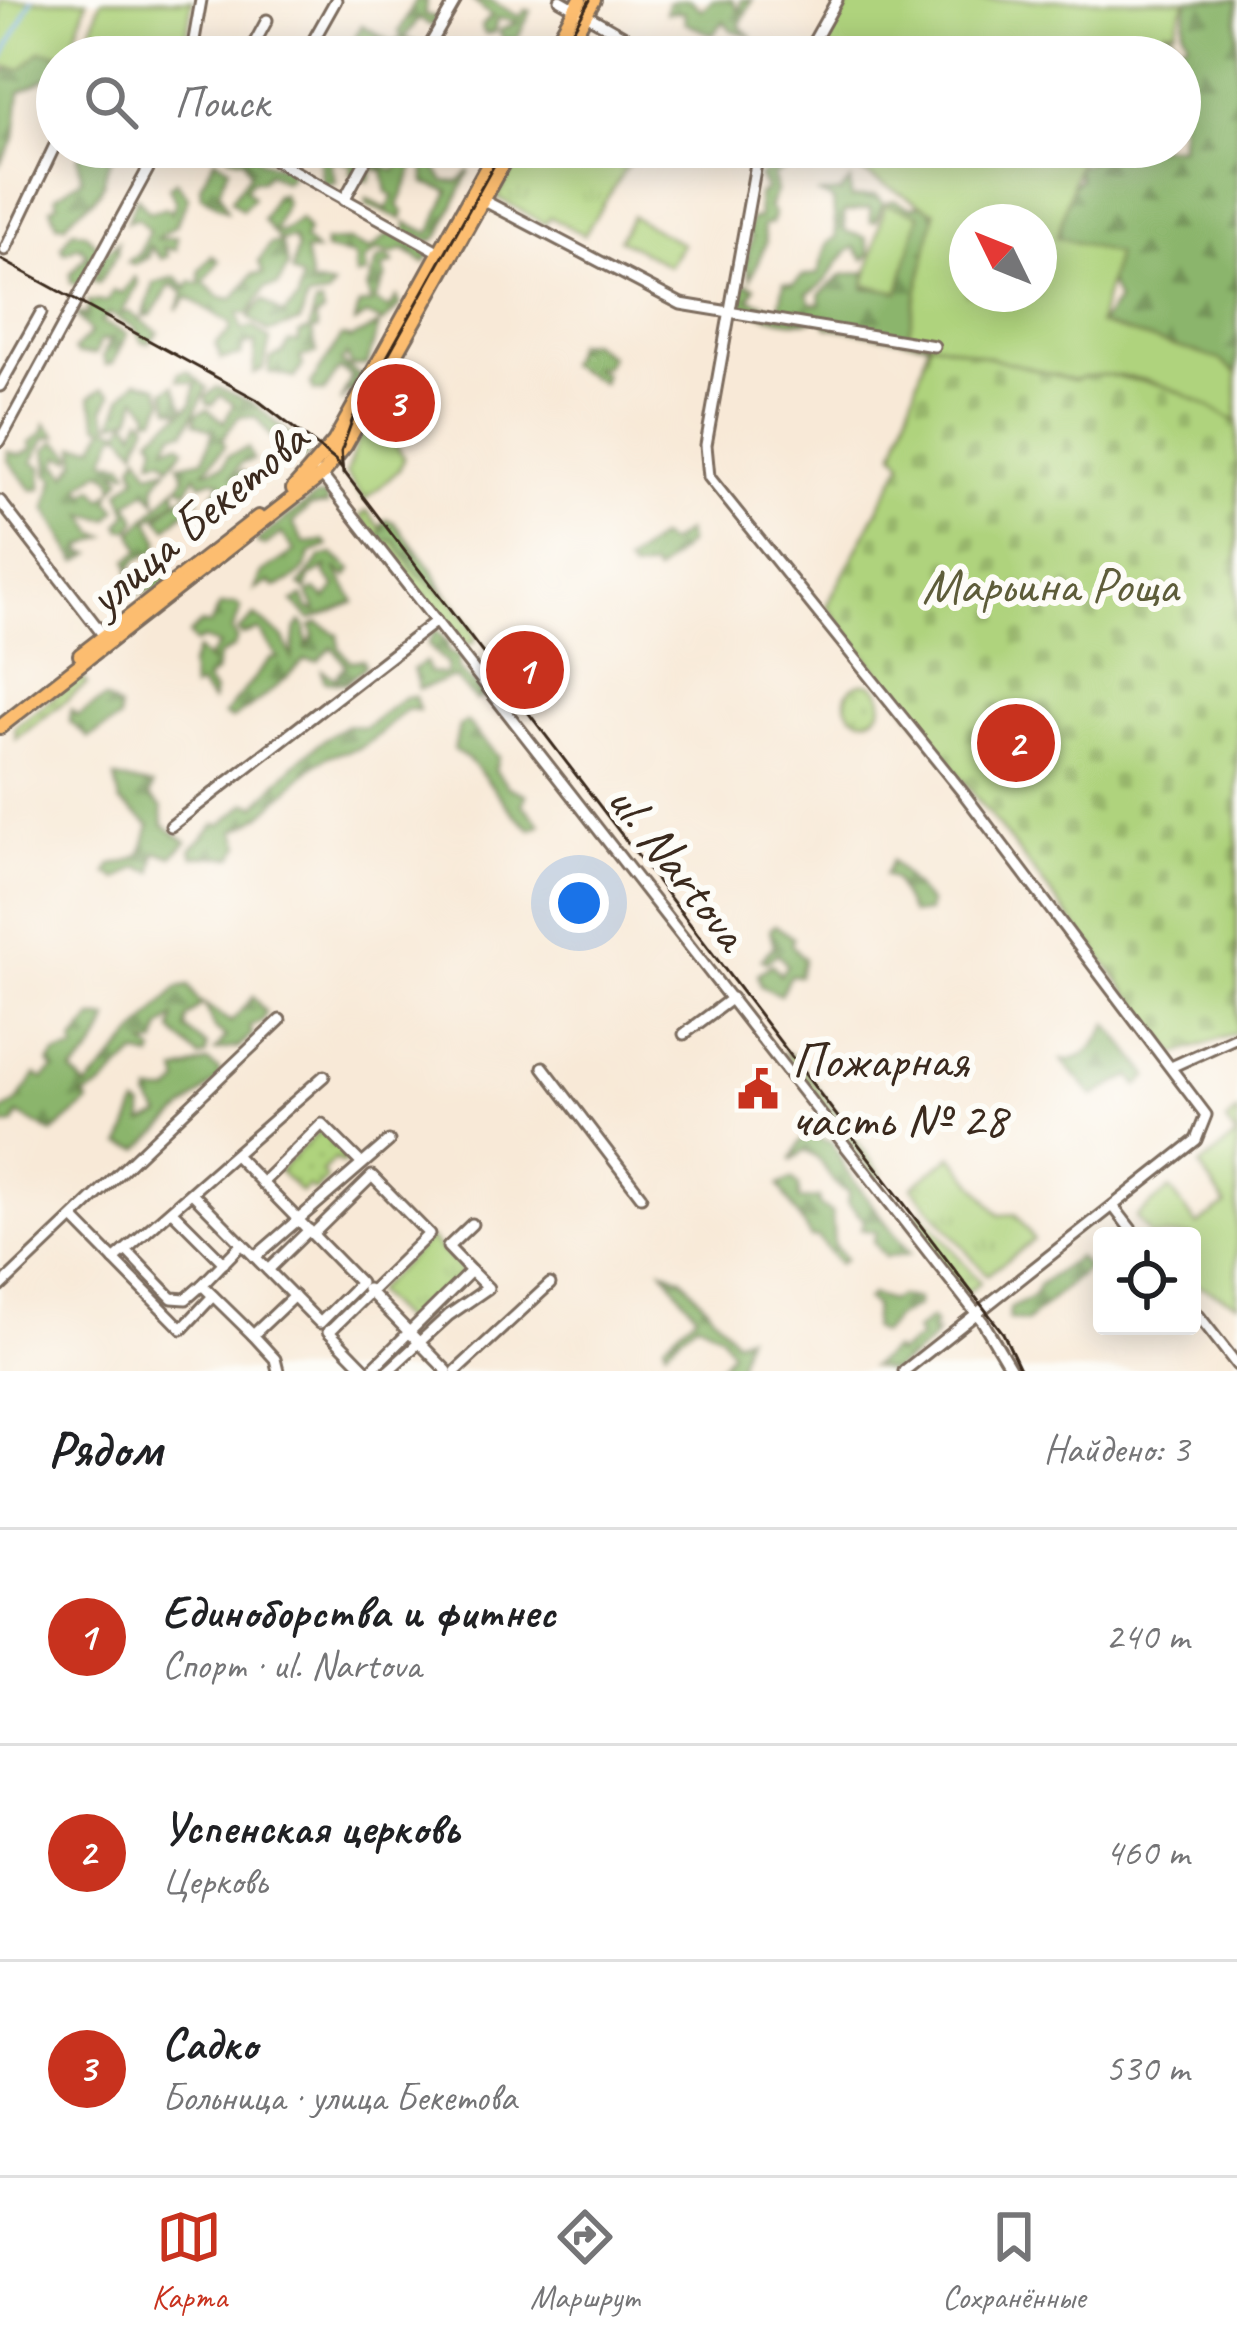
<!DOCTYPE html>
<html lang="ru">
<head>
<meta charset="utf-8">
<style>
  :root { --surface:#fff; --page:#f2f2f2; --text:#202124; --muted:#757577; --line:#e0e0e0; --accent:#c8321e }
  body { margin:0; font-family:Caveat,sans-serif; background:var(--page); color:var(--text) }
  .controls { position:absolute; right:36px; bottom:36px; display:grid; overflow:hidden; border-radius:12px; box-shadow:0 6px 30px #0003 }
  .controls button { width:108px; height:108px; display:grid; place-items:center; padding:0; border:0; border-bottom:3px solid var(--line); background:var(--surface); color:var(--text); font:60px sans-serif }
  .compass { position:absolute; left:949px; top:204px; width:108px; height:108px; border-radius:50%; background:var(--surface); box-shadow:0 6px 30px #0003; rotate:313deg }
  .you { position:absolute; left:579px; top:903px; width:42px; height:42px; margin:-30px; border:9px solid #fff; border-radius:50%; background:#1a73e8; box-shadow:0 0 0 18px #1a73e833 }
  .badge { display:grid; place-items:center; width:78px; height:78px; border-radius:50%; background:var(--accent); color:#fff; font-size:39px; font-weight:700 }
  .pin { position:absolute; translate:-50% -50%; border:6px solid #fff; box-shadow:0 3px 12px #0006 }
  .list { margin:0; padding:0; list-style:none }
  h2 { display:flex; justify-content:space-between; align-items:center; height:156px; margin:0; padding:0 48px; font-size:51px }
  h2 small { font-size:39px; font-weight:400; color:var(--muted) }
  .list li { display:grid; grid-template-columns:78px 1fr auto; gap:36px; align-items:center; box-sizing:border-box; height:216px; padding:0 48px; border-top:3px solid var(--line) }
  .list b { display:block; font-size:45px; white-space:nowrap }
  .list p { margin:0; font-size:39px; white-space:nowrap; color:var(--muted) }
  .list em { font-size:39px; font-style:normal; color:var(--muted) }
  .icon { flex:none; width:66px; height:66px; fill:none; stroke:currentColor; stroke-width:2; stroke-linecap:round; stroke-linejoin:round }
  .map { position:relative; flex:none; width:1237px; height:1371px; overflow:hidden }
  .search { position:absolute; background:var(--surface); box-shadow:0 6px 30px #0003; left:36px; right:36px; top:36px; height:132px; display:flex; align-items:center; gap:30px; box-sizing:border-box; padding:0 42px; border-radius:66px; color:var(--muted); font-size:45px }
  .sheet { height:804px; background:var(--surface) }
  nav { display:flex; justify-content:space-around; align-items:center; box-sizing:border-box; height:168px; border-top:3px solid var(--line); background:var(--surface); font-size:33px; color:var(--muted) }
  nav a { display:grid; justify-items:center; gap:6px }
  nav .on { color:var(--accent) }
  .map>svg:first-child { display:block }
</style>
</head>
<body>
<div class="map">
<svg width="1237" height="1371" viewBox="0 0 1237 1371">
  <defs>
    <pattern id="grass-dots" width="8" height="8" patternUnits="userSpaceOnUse" patternTransform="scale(3)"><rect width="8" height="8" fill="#afd37d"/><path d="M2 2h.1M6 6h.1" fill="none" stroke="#97b56c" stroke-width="1.8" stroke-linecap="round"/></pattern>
    <pattern id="forest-firs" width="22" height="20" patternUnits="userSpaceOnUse" patternTransform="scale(3)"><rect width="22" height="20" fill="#8bb56c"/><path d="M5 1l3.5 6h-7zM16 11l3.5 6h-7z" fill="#739358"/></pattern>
    <pattern id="cemetery-stones" width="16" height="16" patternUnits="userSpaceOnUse" patternTransform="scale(3)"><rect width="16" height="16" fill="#afd37d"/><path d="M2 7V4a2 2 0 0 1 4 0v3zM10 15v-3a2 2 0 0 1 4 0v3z" fill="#97b56c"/></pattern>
    <pattern id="park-tufts" width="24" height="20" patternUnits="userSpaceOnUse" patternTransform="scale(3)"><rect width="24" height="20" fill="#afd37d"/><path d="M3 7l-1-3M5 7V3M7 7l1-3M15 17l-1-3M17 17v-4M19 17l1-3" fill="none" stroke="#97b56c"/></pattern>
  </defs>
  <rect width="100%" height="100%" fill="#fdfcf7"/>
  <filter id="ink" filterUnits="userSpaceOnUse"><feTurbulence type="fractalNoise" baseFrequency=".00833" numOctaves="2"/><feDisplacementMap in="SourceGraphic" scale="24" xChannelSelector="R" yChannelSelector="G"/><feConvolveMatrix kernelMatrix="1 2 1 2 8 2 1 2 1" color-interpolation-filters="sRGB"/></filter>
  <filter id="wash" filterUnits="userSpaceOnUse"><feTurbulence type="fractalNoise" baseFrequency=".004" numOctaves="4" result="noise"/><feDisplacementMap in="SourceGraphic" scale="48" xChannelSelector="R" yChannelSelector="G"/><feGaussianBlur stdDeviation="2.7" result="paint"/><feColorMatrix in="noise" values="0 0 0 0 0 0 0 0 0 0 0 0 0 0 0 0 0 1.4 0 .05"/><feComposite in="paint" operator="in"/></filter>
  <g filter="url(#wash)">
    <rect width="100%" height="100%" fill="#f8e9d7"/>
    <g fill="url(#grass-dots)" stroke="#757e4e" stroke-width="3">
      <polygon points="367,511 379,526 388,520 471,625 476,641 467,645 451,633 360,516"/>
      <polygon points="81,676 87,684 16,739 15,727"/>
      <circle cx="864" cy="701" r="18"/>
      <polygon points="783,1051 795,1057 881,1174 876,1179"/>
      <polygon points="321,1129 349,1157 342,1164 335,1159 322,1172 327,1179 315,1191 308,1186 301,1193 279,1171"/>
      <polygon points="920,1211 980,1282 966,1294 909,1222"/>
    </g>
    <g fill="url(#forest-firs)" stroke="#637045" stroke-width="3">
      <polygon points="416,0 427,0 424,15 437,17 432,26 419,19 404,38 422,46 422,57 404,48 397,57 383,57 376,47 364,52 358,48 355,37 362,25 391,42 402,39 399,32"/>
      <polygon points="472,0 491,1 520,17 525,10 531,11 508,57 500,57 508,51 499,31 518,22 497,18 494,33 485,34 481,26 492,16"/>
      <polygon points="680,0 690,0 702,10 712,0 732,0 739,12 741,0 752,0 739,26 753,37 731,30 724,21 713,35 685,23 684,12 666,13 668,3"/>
      <path d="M1188 0H1237V1033L1176 1054 827 606 903 462 895 452 911 411 928 343 829 327 820 318C797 327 762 317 740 304L744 283 755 287 749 299 779 309 784 283 793 285 803 276 818 274 827 244 836 237 833 200 820 194 840 192 850 181 851 198 875 195 883 202 876 221 871 222 870 208 844 212 845 231 866 238 870 254 864 260 854 247C835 258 831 284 807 294L811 304H821L820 294 842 275 866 272 864 288 898 290 888 202 894 200 910 207 929 204 933 217H946L942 242 924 252 937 254 936 288 1097 328 1117 301 1105 272 1057 246 1067 190 1080 179 1076 168 1090 161 1087 147H1180V57L1136 55 1143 39 1167 30 1182 45 1188 41 1183 30Z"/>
      <polygon points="70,26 66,57 57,57 57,72 20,92 15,138 0,164 0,76"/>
      <path d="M83 147 116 151C103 169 108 174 101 189 94 204 74 209 65 225L57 224 51 208 58 204 56 196 82 179 78 159Z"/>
      <polygon points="248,147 260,161 288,169 291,177 284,182 268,173 261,181 252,180 245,189 253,198 242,210 231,200 250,173 244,159 229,156 229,151"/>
      <polygon points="330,147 343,147 355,158 366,147 385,147 372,160 395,171 410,147 422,147 398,206 404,212 402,219 367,205 367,199 387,209 394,196 387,192 383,171 371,168 372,160 362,164 372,174 368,181 350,173 352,165 334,158 330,164 336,182 323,185 320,161"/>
      <polygon points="766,147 780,147 778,159 786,147 799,150 797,163 773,176 776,192 769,207 774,214 772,223 763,226 766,242 751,278 745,263 752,238 748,231 751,219 759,219 758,196 766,189 759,176 768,171"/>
      <polygon points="442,156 435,168 444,181 459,182 470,170 440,235 432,241 406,233 406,223 430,233 449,191 425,183 425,157"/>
      <polygon points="215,158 229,167 219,191 227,211 202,196 201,185"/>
      <polygon points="176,181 188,198 175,226 155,240 177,237 176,250 164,248 168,256 162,259 150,246 149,257 133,265 127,262 139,253 149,231 138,218 127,222 137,197 149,212 167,208 171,213 176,202 169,187"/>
      <polygon points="282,194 286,202 275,230 281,233 300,219 308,231 304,240 316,251 305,251 311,283 333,287 327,296 307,299 300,322 269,332 249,318 263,300 283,315 298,300 302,279 292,272 297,248 293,238 280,241 263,220 275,195"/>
      <polygon points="395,229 400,238 408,236 430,254 424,263 404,249 392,254 378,250 364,260 366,274 356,276 354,256 325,250 325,242 349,241 370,250"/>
      <polygon points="73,230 85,233 105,254 118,242 117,254 98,283 92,280 101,263 92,260 82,285 71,283 70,275 87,254 78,246 65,253 61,247"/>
      <polygon points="281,242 288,266 278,286 265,288 249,314 238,313 242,330 253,327 270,340 263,369 254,374 255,342 243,346 241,355 221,359 216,344 230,331 231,324 188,297 177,310 184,293 171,284 152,315 143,317 154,283 176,277 187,287 191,281 200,284 200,270 212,255 219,261 204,282 219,297 233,299 253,274 263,274 259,262 270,244"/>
      <polygon points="387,256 394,263 382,268 386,277 375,301 389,309 397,297 400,305 383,323 367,315 355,323 359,305 371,303 367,289 378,259"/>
      <polygon points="135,277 138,283 121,314 129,312 158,332 149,343 142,342 135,328 109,313 101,322 127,334 113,363 106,365 103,357 110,339 100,341 96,354 77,354 74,350 91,333 76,314 88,314 88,301 107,302 113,291 122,293"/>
      <polygon points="321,304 323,313 315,319 318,329 312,331 317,353 300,357 303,365 295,378 269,372 270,359 283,353 289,342 299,342 299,334 309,330 315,305"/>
      <polygon points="379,325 367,365 351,366 347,355 341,362 361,377 356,396 349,390 340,402 352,377 339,369 324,392 314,391 311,384 342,336 350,339"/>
      <polygon points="589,342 610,356 604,367 592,367 604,374 602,383 567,364 575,343"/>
      <polygon points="188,371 207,388 185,431 173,433 166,446 180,443 185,448 170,465 163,458 152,460 156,444 151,436 183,412 170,408 165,391 174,385 185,409 192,404 196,383 178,380 179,373"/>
      <polygon points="137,381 158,386 164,400 156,417 148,418 150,412 137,397 132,417 113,423 123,396"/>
      <polygon points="217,387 253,403 309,451 305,459 289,460 256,417 239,416 222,439 225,446 205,471 224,466 228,456 248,448 253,460 241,463 231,478 242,471 247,474 218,502 211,498 222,482 212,479 201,484 196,475 187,490 179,486 185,476 179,464 204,459 213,431 195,423 196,414 207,409 224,422 234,404 220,395 213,405 207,403 206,397"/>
      <polygon points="103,388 112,394 104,409 111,428 121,430 128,419 135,432 142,417 148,423 136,450 123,433 116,434 105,460 124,463 129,472 115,471 122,478 114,488 112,477 101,471 80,487 86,494 94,488 103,499 111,492 109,500 117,509 109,519 85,515 96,533 106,536 83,546 82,552 92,554 77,562 46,508 55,478 49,475 46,450 56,441 73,454 72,459 60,456 57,463 67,475 77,462 76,446 95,446 105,428 98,424 90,397"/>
      <polygon points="45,423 57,436 46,438 32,462 42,467 41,489 32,490 8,460 8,452 20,455 33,449 30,443 43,433"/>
      <polygon points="139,454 150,473 168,468 155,485 156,501 146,491 128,503 137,519 131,529 122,530 119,525 128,514 120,491 137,477 133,465"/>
      <polygon points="176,487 177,501 186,495 199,499 167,528 158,518 177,500 149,520 159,541 156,551 136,560 129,572 140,585 166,565 172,576 156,590 135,594 128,560 141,550 132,533"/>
      <path d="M326 496 327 505 310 506 293 523 304 543 324 541 328 546 310 553C307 574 294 581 275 587L269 582 255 590 262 573 295 551 281 533 265 546 257 543 259 539 315 497Z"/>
      <polygon points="385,520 394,522 431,567 447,597 413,569 395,541 378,540"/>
      <polygon points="686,532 688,543 656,573 652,568 632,571 626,564 658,538 669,544"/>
      <polygon points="333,554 352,570 347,577 335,568 355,602 311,620 293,602 303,596 308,609 317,612 308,593 315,590 326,599 336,587 325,574 326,567 310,577 306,590 300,585 321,557"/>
      <polygon points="236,604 241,609 232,631 237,638 234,647 218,657 216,672 206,681 214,692 211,701 199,685 192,689 190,666 197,650 212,664 209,656 219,646 203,639 195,643 189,635 201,624 210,625 220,606"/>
      <path d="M255 616 284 638 292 658 296 627 301 622 305 626 307 647 314 635 311 627 318 623 338 635 339 648 350 661 363 660 365 666 346 683 324 681 322 670 335 678 346 665 332 647 318 661 304 660C283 682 258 703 232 719L224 715 270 659 278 658 259 630 242 635 238 631Z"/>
      <polygon points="435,629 447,642 447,652 459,657 458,669 483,693 481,699 475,700 455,677 419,689 413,669 426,662 429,672 446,675 447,664 428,645"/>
      <path d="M405 697H415L419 710 407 709C392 721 379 737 363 746 354 752 339 751 329 756 299 770 270 819 235 830L241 845 233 857 193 856 191 850 215 824 221 825 247 803 257 806C283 775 312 744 347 725L365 728Z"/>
      <polygon points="105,699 119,708 119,720 89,738 70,722 71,710 77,716"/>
      <path d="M467 722 498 757 495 770 508 787 527 795 522 804 541 824 532 829C502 810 488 769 454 750L459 726Z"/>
      <path d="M115 778 153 786 150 796 162 808 163 825 187 842 172 856 155 852 153 872 138 867 118 880 107 873 112 865C146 860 142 851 150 825L120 802Z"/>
      <polygon points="892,861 929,903 928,912 911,914 894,879 885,875"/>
      <polygon points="775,925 793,938 791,944 804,959 799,976 790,975 780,995 761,986 758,974 772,964 780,975 787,965 778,953 766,962 761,959 774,946 770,930"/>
      <path d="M189 986 201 1005 187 1019 186 1029 207 1046 206 1055 200 1058 172 1031 174 1017 160 1029 157 1044 145 1045 155 1053 152 1058 136 1054 101 1088 84 1096 89 1102 52 1133 18 1114 14 1124 0 1126V1112L16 1103 36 1075 43 1079 54 1069 49 1063 55 1055 76 1050 73 1043 93 1018H108C102 1041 91 1057 72 1072L87 1088 177 988Z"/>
      <polygon points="253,997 266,1013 261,1022 250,1026 252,1034 239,1047 215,1051 226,1037 214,1028 204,1004 231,1022"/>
      <path d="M1108 1024 1149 1076 1138 1086 1131 1076 1093 1096 1062 1060C1084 1062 1097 1045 1108 1024Z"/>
      <polygon points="208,1062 219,1070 219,1078 140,1149 122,1145 137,1105 143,1108 143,1123 161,1116 149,1099 151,1093 170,1093 180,1083 177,1072"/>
      <path d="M810 1136 833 1143 846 1171 910 1254 885 1257 873 1242 876 1232 861 1229 864 1220 847 1202 849 1192C823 1183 831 1160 804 1151L791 1161 800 1142Z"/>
      <polygon points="792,1179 799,1186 799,1200 819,1198 819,1205 832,1213 834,1245 845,1259 839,1264 817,1237 811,1238 779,1185"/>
      <path d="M1078 1257 1088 1268 1026 1322 1009 1319 1010 1309C1025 1298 1031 1306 1039 1285Z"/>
      <polygon points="663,1270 682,1278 735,1340 746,1335 737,1371 717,1371 731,1351 720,1334 697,1321 666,1349 664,1343 696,1314"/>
      <polygon points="871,1295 890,1301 900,1296 917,1300 917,1306 896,1317 881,1334 872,1329 874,1306 866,1300"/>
      <path d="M931 1319 935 1325 930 1331 937 1333C928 1349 907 1359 892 1371L871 1367 893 1349 896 1354 920 1338 915 1331Z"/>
    </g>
    <polygon fill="url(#cemetery-stones)" stroke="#757e4e" stroke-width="3" points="930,341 1177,388 1237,422 1237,1033 1176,1054 827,606 903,462 895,452"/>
    <g fill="url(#park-tufts)" stroke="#757e4e" stroke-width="3">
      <polygon points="525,147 639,147 584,235 550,217 545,224 497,197"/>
      <polygon points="362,428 395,444 404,458 399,470 365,500 346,474"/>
      <polygon points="952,1155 999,1215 1016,1214 1034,1240 987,1275 912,1187"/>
      <polygon points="430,1238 465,1274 410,1328 374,1292"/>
    </g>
    <g fill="#afd37d" stroke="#757e4e" stroke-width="3" fill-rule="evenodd">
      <polygon points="0,0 87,0 69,55 40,51 22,69 4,67 0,72"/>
      <polygon points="101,0 192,0 184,57 98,57 85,50"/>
      <polygon points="851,0 1186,0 1175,30 1165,29 1155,51 1135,48 1131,57 819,57"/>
      <path d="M816 147H1083L1057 237 1116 254 1098 324 1218 359 1237 373V422C1189 395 1130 362 1073 380L908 335 935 212ZM967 222H1039V294H967Z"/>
      <polygon points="885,204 919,214 899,292 865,285"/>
      <polygon points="632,216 682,244 669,266 619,239"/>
      <polygon points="1237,1112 1237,1303 1192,1282 1192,1236 1150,1236 1136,1217 1170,1189 1197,1225 1226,1205 1200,1166 1236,1137 1226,1122"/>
    </g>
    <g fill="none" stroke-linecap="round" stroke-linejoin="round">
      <polyline stroke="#87b7f3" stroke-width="3" points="0,63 32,0"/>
    </g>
  </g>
  <g filter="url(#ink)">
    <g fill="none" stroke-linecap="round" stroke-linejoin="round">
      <g stroke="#7d6d5f" stroke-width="15">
        <g id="minor">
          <polyline points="560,0 660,57"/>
          <polyline points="191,57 201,0"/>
          <polyline points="247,57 267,20"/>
          <polyline points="304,57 336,0"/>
          <polyline points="423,57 456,0"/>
          <polyline points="805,57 837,0"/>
          <polyline points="251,147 445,255"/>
          <polyline points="759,147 706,445 709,477 964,794 1206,1115 1196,1140 904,1371"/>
          <polyline points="477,197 681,304 934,346"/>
          <polyline points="344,200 373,147"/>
          <polyline points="5,250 57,141"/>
          <polyline points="0,386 41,313"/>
          <polyline points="0,441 160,147"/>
          <polyline points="320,473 983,1322 1012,1371"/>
          <polyline points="0,501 104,636"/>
          <polyline points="171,826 436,621"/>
          <polyline points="684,1034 732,998"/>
          <polyline points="543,1067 641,1196"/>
          <polyline points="1171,1067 1237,1037"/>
          <polyline points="262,1183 322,1124 362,1164"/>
          <polyline points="193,1194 320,1323 360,1283 237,1157"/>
          <polyline points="1113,1206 1136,1236"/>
          <polyline points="172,1211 224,1263"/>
          <polyline points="73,1218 182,1329 213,1296"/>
          <polyline points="313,1234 372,1176 429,1234 329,1332"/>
          <polyline points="126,1250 172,1298 186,1299 202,1285 253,1335 294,1296"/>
          <polyline points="255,1257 389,1141"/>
          <polyline points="114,1260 324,1076"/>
          <polyline points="268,1270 309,1230"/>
          <polyline points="202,1285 242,1244"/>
          <polyline points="0,1287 280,1020"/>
          <polyline points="367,1289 447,1371"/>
          <polyline points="1192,1307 1237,1365"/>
          <polyline points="328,1331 367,1371"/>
          <polyline points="253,1335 275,1359 278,1371"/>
          <polyline points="370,1371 471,1271 448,1247 472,1224"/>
          <polyline points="388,1371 449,1315 488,1288 471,1271"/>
          <polyline points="456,1371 550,1284"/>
        </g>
      </g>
      <g stroke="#7d6d5f" stroke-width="18">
        <g id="major">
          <polyline points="548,57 580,0"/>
          <polyline points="562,57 594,0"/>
          <polyline points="293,489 334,442 498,147"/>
          <polyline points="80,655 258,517"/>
          <polyline points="0,727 322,475 345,446 512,147"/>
        </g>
      </g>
      <use href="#minor" stroke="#fff" stroke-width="9"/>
      <use href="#major" stroke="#fcbd6f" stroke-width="12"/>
      <g stroke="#3b2a1e" stroke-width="3">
        <polyline points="558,57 590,0"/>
        <polyline points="0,259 256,399 335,460 1003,1333 1021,1371"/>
        <polyline points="343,474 341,452 353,418 504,147"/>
      </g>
    </g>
  </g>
  <defs>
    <g id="civic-bare" transform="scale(3.24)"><path d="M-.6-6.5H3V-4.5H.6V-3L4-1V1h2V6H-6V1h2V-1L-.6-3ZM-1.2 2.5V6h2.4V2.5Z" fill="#c8321e" stroke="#fdfcf7" stroke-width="2.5" paint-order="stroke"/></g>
  </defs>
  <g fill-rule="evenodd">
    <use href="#civic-bare" x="758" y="1089"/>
  </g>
  <g text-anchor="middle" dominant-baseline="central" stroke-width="12" stroke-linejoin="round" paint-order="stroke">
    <g font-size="51" fill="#3b2a1e" stroke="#fdfcf7">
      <text transform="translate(197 518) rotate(-40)">улица Бекетова</text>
      <text transform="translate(678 866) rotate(52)">ul. Nartova</text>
    </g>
    <g font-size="51" fill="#5e5d3a" stroke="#fdfcf7">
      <text x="1050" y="585">Марьина Роща</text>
    </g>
    <g font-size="51" fill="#3b2a1e" stroke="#fdfcf7" text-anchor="start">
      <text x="792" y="1060">Пожарная<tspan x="792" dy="59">часть № 28</tspan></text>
    </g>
  </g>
</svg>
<div class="controls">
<button><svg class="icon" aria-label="locate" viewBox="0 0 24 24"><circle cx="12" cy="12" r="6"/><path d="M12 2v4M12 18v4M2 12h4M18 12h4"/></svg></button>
</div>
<svg class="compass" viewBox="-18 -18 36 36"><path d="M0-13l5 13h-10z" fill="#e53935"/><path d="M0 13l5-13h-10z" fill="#757577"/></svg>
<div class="you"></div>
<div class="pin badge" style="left:525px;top:670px">1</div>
<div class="pin badge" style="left:1016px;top:743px">2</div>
<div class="pin badge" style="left:396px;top:403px">3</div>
<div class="search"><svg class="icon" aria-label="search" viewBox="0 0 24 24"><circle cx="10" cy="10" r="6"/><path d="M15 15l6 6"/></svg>Поиск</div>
</div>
<section class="sheet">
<h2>Рядом<small>Найдено: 3</small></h2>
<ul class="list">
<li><span class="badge">1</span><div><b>Единоборства и фитнес</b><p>Спорт · ul. Nartova</p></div><em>240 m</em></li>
<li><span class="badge">2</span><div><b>Успенская церковь</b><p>Церковь</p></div><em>460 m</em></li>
<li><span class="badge">3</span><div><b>Садко</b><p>Больница · улица Бекетова</p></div><em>530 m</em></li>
</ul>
</section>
<nav>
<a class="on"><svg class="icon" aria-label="map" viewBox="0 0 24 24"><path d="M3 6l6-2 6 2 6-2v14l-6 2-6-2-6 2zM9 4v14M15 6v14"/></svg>Карта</a>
<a><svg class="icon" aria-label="directions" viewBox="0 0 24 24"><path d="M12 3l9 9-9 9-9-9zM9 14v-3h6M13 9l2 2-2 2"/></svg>Маршрут</a>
<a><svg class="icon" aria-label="saved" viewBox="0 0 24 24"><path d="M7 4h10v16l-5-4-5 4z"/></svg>Сохранённые</a>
</nav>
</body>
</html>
